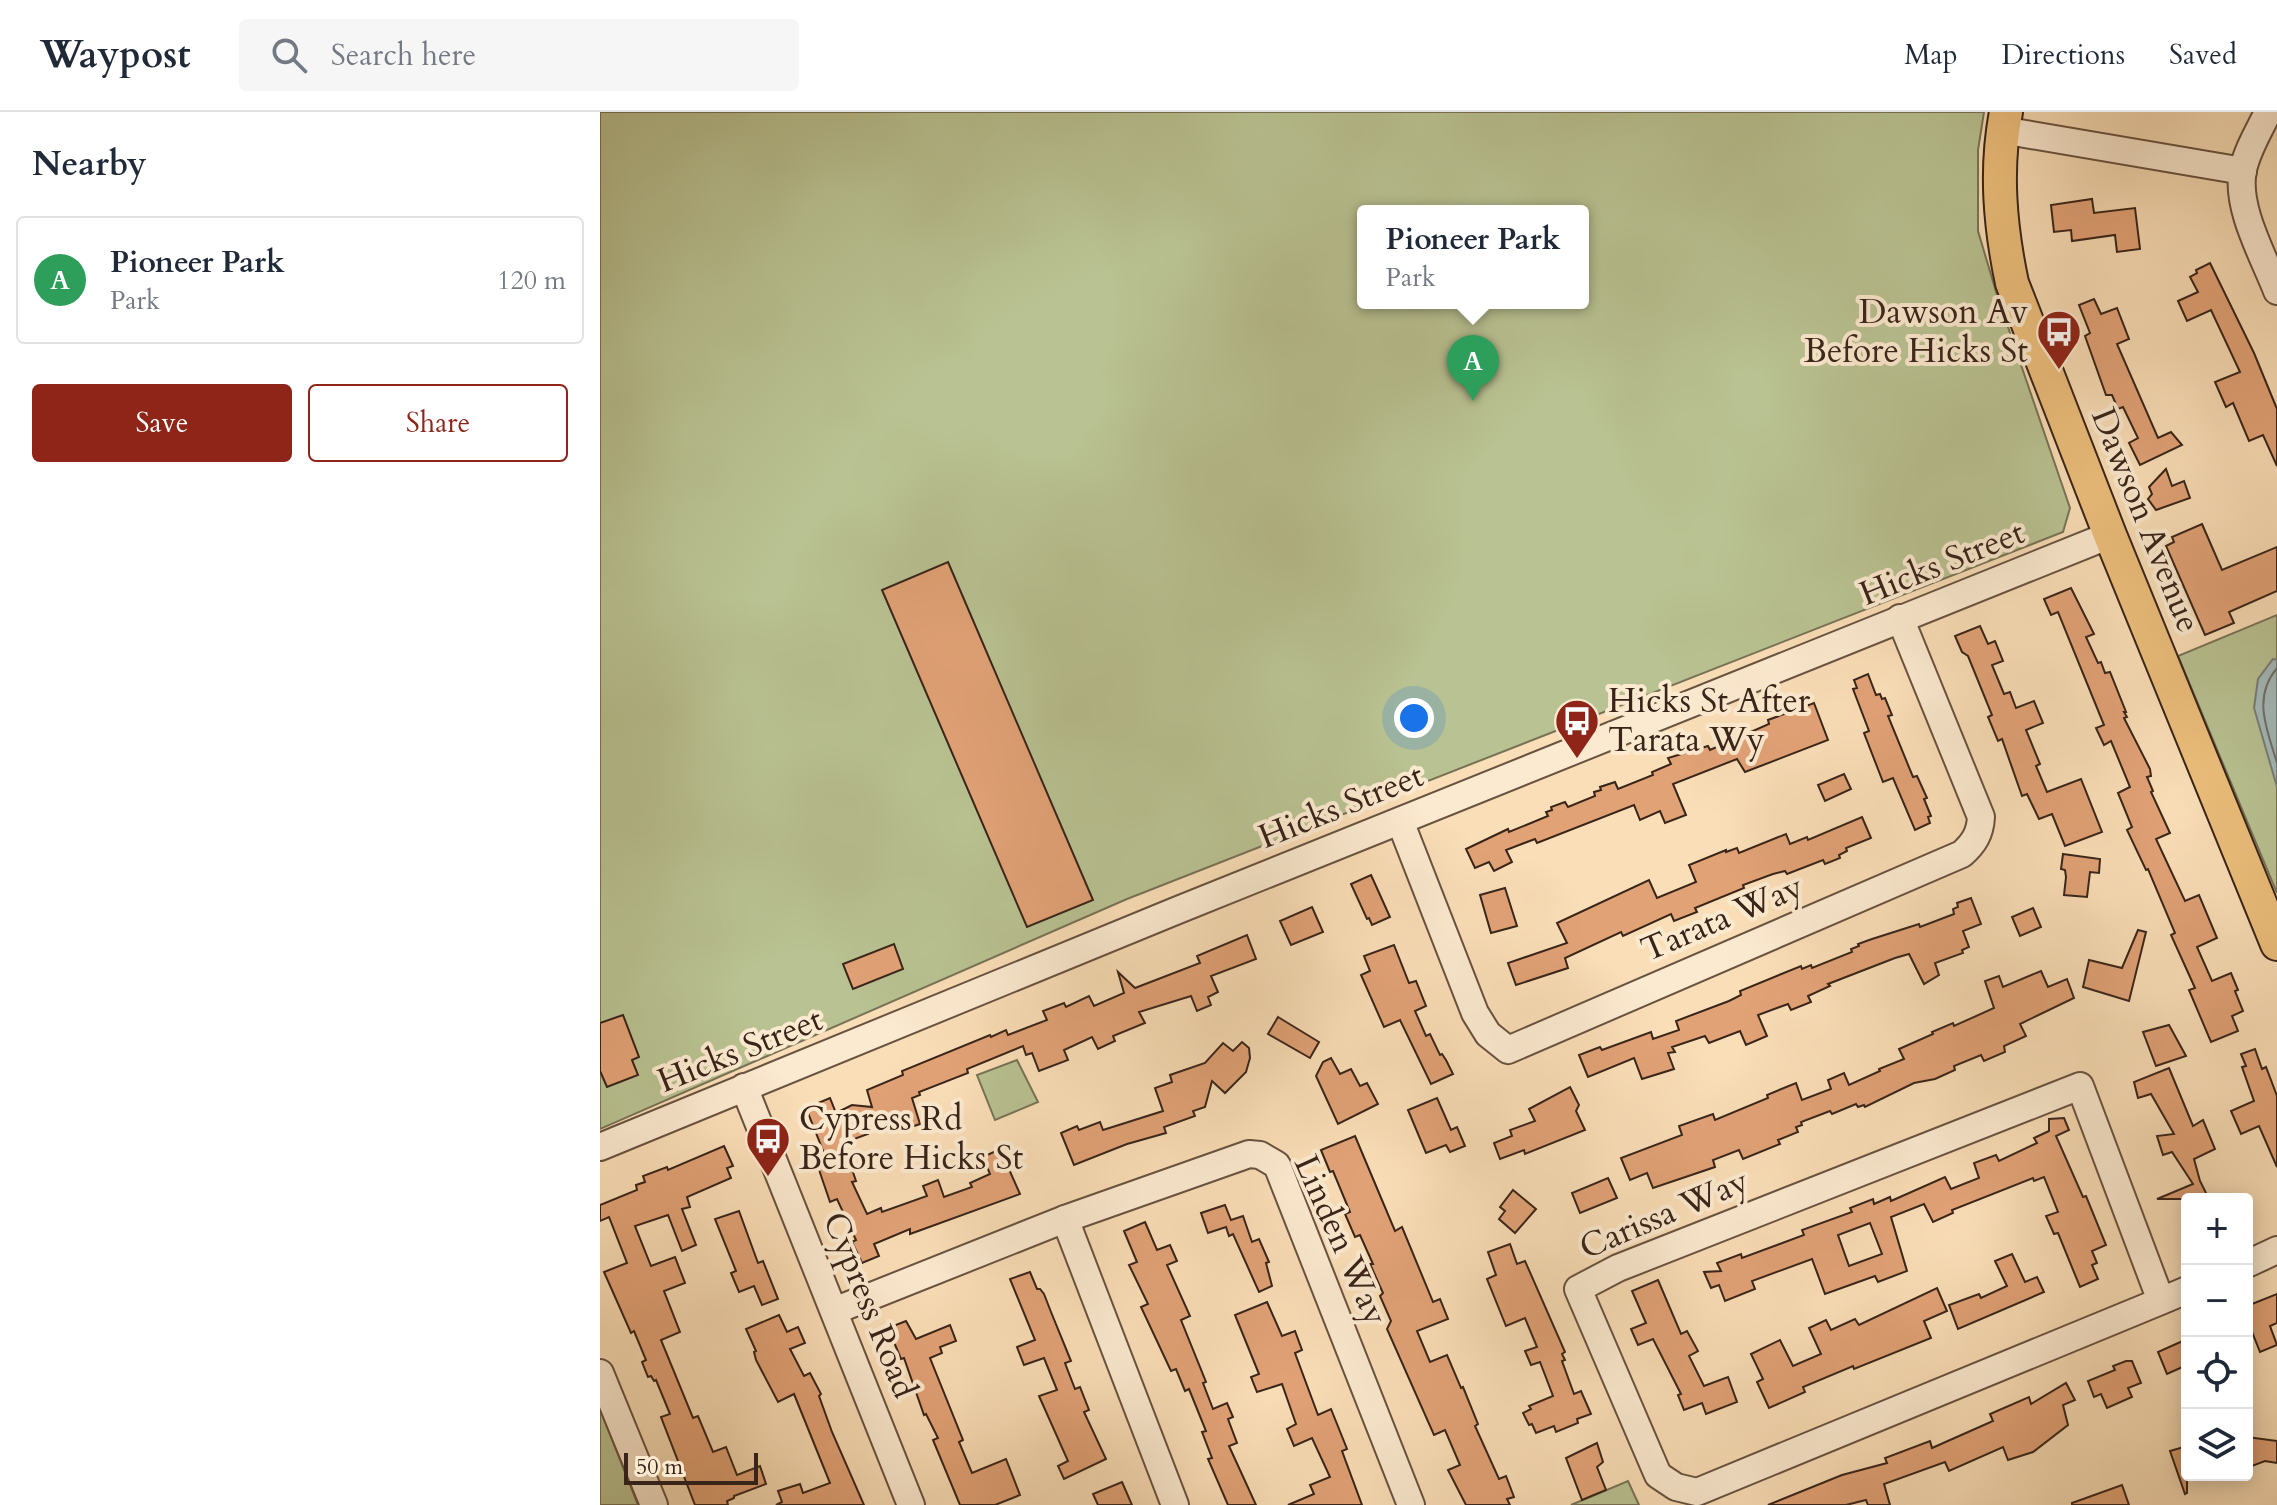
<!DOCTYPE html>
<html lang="en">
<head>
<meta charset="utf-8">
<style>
  :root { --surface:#fff; --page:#f6f6f7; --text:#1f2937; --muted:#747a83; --line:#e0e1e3; --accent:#8f2418 }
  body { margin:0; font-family:Cardo,serif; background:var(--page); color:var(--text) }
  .controls { position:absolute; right:24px; bottom:24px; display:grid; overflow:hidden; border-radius:8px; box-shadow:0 4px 20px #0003 }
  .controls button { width:72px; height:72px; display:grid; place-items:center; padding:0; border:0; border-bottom:2px solid var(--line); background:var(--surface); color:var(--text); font:40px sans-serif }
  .scale { position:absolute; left:24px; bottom:20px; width:134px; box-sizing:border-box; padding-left:8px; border:4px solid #382419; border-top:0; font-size:22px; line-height:28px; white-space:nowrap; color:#382419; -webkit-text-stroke:6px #fcead0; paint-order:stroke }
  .you { position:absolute; left:814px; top:606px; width:28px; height:28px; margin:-20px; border:6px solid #fff; border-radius:50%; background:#1a73e8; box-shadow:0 0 0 12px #1a73e833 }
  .badge { display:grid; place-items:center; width:52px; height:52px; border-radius:50%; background:var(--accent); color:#fff; font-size:26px; font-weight:700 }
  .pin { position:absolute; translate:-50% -66px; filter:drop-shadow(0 2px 4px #0008) }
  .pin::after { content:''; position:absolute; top:42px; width:28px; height:24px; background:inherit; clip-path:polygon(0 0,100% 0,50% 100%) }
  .popup { position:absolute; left:757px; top:93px; width:232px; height:104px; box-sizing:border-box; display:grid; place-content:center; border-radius:8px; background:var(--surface); filter:drop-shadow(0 2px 6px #0005); font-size:26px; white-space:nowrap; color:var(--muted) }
  .popup b { font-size:30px; color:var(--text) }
  .popup::after { content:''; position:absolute; left:50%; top:100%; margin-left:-16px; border:16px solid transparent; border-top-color:var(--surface) }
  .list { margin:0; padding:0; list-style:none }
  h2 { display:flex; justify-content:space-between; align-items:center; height:104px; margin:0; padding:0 32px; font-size:34px }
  h2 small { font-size:26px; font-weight:400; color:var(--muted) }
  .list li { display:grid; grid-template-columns:52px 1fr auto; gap:24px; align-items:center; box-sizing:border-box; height:128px; margin:0 16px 16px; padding:0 16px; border:2px solid var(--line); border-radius:8px }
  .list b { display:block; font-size:30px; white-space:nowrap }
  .list p { margin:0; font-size:26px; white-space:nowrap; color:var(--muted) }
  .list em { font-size:26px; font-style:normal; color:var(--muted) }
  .actions { display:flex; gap:16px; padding:24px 32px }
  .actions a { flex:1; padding:18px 0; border:2px solid var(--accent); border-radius:8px; text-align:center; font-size:28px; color:var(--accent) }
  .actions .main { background:var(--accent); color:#fff }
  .icon { flex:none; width:44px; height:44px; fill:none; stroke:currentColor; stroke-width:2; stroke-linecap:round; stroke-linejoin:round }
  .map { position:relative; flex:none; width:1677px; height:1393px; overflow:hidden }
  header { display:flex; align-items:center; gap:48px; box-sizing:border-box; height:112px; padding:0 40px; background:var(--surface); border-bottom:2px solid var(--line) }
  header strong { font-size:38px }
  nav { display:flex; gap:44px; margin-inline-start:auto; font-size:28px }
  .search { width:560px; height:72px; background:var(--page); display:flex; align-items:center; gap:20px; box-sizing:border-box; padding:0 28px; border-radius:8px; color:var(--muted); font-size:30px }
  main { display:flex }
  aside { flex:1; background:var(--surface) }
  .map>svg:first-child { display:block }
</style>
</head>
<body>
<header>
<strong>Waypost</strong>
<div class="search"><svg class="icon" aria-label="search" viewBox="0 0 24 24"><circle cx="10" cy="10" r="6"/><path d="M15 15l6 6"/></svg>Search here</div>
<nav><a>Map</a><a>Directions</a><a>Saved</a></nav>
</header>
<main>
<aside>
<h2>Nearby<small></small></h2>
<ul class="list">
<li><span class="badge" style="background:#2e9e5b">A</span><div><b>Pioneer Park</b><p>Park</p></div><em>120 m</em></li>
</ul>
<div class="actions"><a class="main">Save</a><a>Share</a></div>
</aside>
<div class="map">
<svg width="1677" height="1393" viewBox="0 0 1677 1393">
  <rect width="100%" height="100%" fill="#fadeb7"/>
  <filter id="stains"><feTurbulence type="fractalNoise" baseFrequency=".0025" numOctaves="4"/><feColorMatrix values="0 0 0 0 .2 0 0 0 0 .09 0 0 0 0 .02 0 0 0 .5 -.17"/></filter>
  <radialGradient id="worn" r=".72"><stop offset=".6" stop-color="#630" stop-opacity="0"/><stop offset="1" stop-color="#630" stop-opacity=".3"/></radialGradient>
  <g fill="#b9c292" stroke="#787356" stroke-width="2" fill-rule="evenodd">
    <path d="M0 0H1384L1378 38V119L1397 183 1470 396 1463 420 527 787 0 1017ZM763 99H983V191H763Z"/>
    <polygon points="1677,503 1677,781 1578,544"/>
    <polygon points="417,948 438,990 395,1008 377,963"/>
    <polygon points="0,1297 38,1393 0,1393"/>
    <polygon points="1028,1369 1039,1393 971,1393"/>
  </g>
  <polygon fill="#a3b9b9" stroke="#787d79" stroke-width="2" points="1673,547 1677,548 1677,675 1654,596 1658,567"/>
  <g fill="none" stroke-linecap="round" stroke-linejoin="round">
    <path stroke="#6e6e69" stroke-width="2" d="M1677 556C1652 586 1667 617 1677 651"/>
  </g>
  <g fill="#e1a276" stroke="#382419" stroke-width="2" fill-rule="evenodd">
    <polygon points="1492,87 1494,101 1535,96 1540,137 1517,140 1515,123 1472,129 1471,118 1454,120 1451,93"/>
    <polygon points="1610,151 1654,241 1677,297 1677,354 1663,323 1649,329 1633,291 1626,295 1615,270 1640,260 1611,198 1587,209 1578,189 1598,180 1590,165 1597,161 1596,158"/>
    <polygon points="1494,187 1501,202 1517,196 1529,227 1517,232 1558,326 1571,320 1582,333 1540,353 1529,331 1538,326 1523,295 1518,297 1512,283 1506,283 1485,224 1490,221 1479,193"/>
    <polygon points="1566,357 1572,374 1584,369 1590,386 1556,398 1548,387 1552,382 1549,375"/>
    <polygon points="1602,412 1622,458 1677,435 1677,479 1629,500 1634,511 1605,523 1566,434 1574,430 1572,425"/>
    <polygon points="348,450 493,788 427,815 282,478"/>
    <polygon points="1471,476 1494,522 1486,525 1498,551 1501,550 1505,561 1510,560 1526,600 1524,600 1527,605 1524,606 1550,657 1551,664 1547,665 1553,679 1551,680 1570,721 1556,727 1585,789 1599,783 1617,826 1597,835 1612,869 1631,861 1638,878 1635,879 1643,899 1632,904 1638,919 1611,930 1589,878 1595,876 1571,823 1575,821 1548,757 1546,758 1527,718 1532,715 1518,681 1530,675 1511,629 1504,633 1496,616 1504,613 1458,500 1451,503 1444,487"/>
    <polygon points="1380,514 1388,532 1395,529 1403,549 1392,553 1404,582 1410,580 1416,596 1434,589 1443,611 1426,618 1440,652 1436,654 1447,680 1481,667 1502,720 1465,734 1452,702 1439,707 1427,682 1422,684 1402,627 1398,629 1388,605 1392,603 1368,544 1362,540 1355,524"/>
    <polygon points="1268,562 1276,583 1280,582 1282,587 1285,586 1292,603 1288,604 1313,665 1317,664 1327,686 1324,687 1331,704 1328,705 1330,711 1315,718 1293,666 1283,670 1264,621 1269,619 1253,577 1257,576 1254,568"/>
    <polygon points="1214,591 1228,628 1145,660 1137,647 1073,672 1086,703 1065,711 1060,699 1040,708 1034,693 937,731 935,727 906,738 912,750 894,759 889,750 875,756 866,737 908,717 909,720 948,704 946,700 952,698 951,695 965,690 968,695 995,684 994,680 1001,678 1000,675 1015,670 1018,677 1053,663 1052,660 1071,652 1068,646 1108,634 1110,638 1169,612 1168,608"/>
    <polygon points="1244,662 1251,677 1225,689 1218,673"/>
    <polygon points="1262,705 1271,726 1246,736 1247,739 1239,743 1240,746 1225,752 1223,748 1187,762 1185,759 1173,762 1143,773 1144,776 1095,796 1097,800 1074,809 1071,802 1023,824 1021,820 965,846 968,856 916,873 908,851 967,831 957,811 1049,768 1057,786 1096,770 1089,753 1126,738 1126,740 1137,736 1139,741 1186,722 1190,732 1207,725 1208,728"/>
    <polygon points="1463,742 1500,747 1499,761 1490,760 1487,785 1464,783 1466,765 1465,758 1461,757"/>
    <polygon points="771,763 790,805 772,813 769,806 767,807 751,772"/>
    <polygon points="905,776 917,814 891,821 880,783"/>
    <polygon points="1371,786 1381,812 1363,819 1369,835 1362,838 1363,841 1335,851 1339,863 1324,872 1309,842 1295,846 1228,872 1230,874 1208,884 1211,890 1191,898 1188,892 1158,903 1167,924 1146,933 1140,919 1109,931 1105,924 1072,935 1075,940 1068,941 1074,957 1042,967 1034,946 988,965 979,943 1000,935 1002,938 1051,920 1053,927 1079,918 1076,909 1129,889 1141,883 1140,879 1201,854 1202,857 1211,853 1212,856 1252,840 1251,837 1259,834 1258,832 1272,827 1319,812 1320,815 1354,802 1353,797 1358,795 1357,791"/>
    <polygon points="712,795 723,820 691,833 680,809"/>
    <polygon points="1433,796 1441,815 1420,824 1412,805"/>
    <polygon points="1538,818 1546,820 1529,889 1483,875 1489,848 1522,856"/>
    <polygon points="647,823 656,847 611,864 618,880 608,885 611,893 597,899 591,884 539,900 545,911 513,924 515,929 498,937 492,925 464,938 468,948 439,959 432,941 426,943 423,934 367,957 368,961 319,980 320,983 312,986 320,1012 305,1017 301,1003 266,1015 268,1022 243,1031 256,1069 252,1070 267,1102 281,1096 282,1100 327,1084 323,1074 338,1068 344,1085 372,1075 370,1071 390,1062 383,1045 400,1037 420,1082 310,1122 310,1117 274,1132 279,1144 262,1151 252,1130 256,1128 237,1087 230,1090 216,1049 226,1046 206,996 230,986 236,1001 252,993 272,995 267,978 303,963 302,959 390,923 391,925 406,918 408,923 447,908 443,899 464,891 466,895 489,884 494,894 524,881 518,860 535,876 600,851 597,844"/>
    <polygon points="294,832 303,857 253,877 243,852"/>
    <polygon points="794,833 809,871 816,869 826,894 815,899 826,924 830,922 840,943 842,942 846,948 853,962 831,972 800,908 784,915 761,863 770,859 764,844"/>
    <polygon points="1441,859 1448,875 1467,867 1474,886 1420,912 1426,924 1404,934 1405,940 1384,949 1381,943 1354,954 1355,958 1335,967 1314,971 1265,995 1264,993 1258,995 1256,992 1232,1002 1230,999 1201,1010 1202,1013 1196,1015 1198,1020 1178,1028 1180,1032 1143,1047 1139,1038 1113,1048 1115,1055 1053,1076 1047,1061 1030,1068 1021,1046 1082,1023 1079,1014 1113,1002 1115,1008 1168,986 1167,983 1196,971 1202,988 1231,977 1228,968 1244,961 1249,973 1280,959 1279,957 1304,947 1299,937 1333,922 1332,920 1353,911 1354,914 1394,896 1385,869 1399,864 1403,875"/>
    <polygon points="23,903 39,945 32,948 38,963 7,975 0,959 0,911"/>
    <polygon points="678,905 719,930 710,946 668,922"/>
    <polygon points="1569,913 1586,944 1556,954 1543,920"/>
    <polygon points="642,930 649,936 650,946 646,960 625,981 612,969 605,995 593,999 595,1004 564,1015 566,1021 527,1032 474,1053 461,1021 477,1014 479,1018 500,1010 503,1018 563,999 555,976 572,970 570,963 605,951 623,931 633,939"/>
    <polygon points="1655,937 1662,957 1666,955 1677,984 1677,1055 1659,1014 1641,1022 1631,999 1654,989 1642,955 1646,954 1641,942"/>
    <polygon points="731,946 740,962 751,957 760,974 767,971 778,992 738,1012 716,964 723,950"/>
    <polygon points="1569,956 1593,1014 1603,1008 1615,1037 1594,1047 1600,1069 1609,1087 1557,1087 1593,1072 1572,1040 1563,1043 1557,1024 1574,1022 1551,982 1538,986 1534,970"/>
    <polygon points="970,975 979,993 976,999 985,1018 925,1042 924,1038 900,1047 894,1031 912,1024 910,1018 935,1009 929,997"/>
    <polygon points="837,986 851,1018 857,1015 865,1034 850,1040 846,1033 826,1041 808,998"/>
    <path d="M1464 1006 1469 1018 1456 1024 1483 1085 1486 1084 1506 1133 1492 1139 1497 1151 1492 1153 1498 1167 1480 1175 1458 1121 1454 1122 1446 1104 1458 1100 1444 1065 1434 1069 1433 1066 1352 1098 1353 1101 1333 1110 1324 1092 1291 1105 1307 1159 1278 1170 1275 1164 1225 1182 1212 1147 1152 1169 1155 1177 1125 1189 1119 1173 1111 1176 1104 1160 1121 1159 1117 1151 1141 1142 1142 1146 1204 1123 1202 1118 1252 1100 1250 1096 1273 1087 1274 1092 1290 1085 1291 1089 1345 1065 1351 1077 1379 1066 1374 1051 1396 1043 1399 1049 1437 1031 1434 1026 1449 1019V1007ZM1270 1111 1282 1142 1249 1154 1238 1123Z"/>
    <polygon points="755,1024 795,1119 802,1115 833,1190 840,1187 848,1207 817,1219 830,1250 847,1243 861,1276 863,1275 878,1312 875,1314 899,1367 906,1364 914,1385 907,1387 910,1393 866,1393 848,1358 860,1353 845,1318 834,1323 787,1217 791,1209 780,1184 783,1181 770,1152 773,1152 760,1123 755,1125 745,1102 750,1100 733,1059 730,1060 721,1038"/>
    <polygon points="124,1034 133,1054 127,1056 131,1066 87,1085 90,1095 82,1097 96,1133 82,1139 68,1103 35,1114 51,1154 75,1145 85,1171 64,1179 80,1220 61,1228 93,1306 98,1304 113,1340 126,1335 137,1363 160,1354 166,1372 134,1384 134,1386 127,1389 128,1393 95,1393 61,1305 70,1302 56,1268 54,1269 51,1264 48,1265 42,1250 46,1248 34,1219 31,1221 4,1160 27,1151 9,1105 0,1109 0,1093 37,1078 36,1073 45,1070 43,1064 67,1055 68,1058"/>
    <polygon points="1008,1066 1017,1086 980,1101 972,1081"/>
    <polygon points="913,1078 936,1097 915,1121 899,1107 905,1099 900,1095"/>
    <polygon points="625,1093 631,1108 643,1104 652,1130 659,1127 669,1150 666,1151 672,1174 659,1180 633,1122 629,1124 626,1115 608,1121 601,1101"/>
    <polygon points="139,1099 158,1151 163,1149 178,1187 162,1193 154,1174 139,1180 131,1161 136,1159 115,1107"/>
    <polygon points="545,1110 557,1138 570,1133 577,1149 567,1153 590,1204 581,1208 606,1270 603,1271 613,1297 627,1291 633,1305 628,1307 637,1331 629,1334 656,1393 628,1393 608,1347 612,1346 602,1320 606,1319 589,1277 585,1279 576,1257 571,1259 541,1195 548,1192 529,1153 537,1150 524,1119"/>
    <polygon points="910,1132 917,1152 925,1149 965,1240 962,1242 965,1248 962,1249 974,1282 981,1279 991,1302 977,1307 978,1311 956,1320 954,1314 936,1321 932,1312 929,1313 923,1301 931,1297 929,1294 953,1284 940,1250 931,1253 925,1239 937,1235 925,1206 906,1214 887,1167 896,1163 888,1140"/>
    <polygon points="1412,1142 1425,1170 1437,1165 1444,1180 1358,1217 1349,1193 1379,1182 1381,1186 1407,1174 1395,1149"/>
    <polygon points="430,1160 437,1177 440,1177 444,1182 451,1200 471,1249 465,1251 475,1277 480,1275 489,1298 484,1300 506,1347 464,1367 458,1354 468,1349 439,1284 457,1278 444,1246 424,1253 417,1235 435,1228 410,1167"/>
    <polygon points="1058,1168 1081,1222 1087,1219 1098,1239 1089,1244 1104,1274 1128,1265 1137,1290 1106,1302 1102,1291 1084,1298 1078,1283 1081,1282 1053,1227 1038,1233 1031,1217 1046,1211 1032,1179"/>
    <polygon points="1337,1176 1347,1199 1324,1209 1331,1226 1254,1257 1253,1254 1203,1275 1205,1280 1169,1296 1157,1270 1163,1267 1151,1242 1180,1228 1193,1254 1221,1242 1209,1216 1226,1208 1231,1218 1255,1207 1259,1213"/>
    <polygon points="1677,1182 1677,1211 1670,1214 1677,1233 1660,1240 1652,1220 1647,1222 1647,1194"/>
    <polygon points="667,1190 682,1224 695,1219 702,1238 695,1241 718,1303 731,1297 747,1337 742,1339 762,1393 688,1393 714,1382 710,1373 730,1365 712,1326 694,1334 687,1317 696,1312 682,1272 657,1280 651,1265 659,1262 635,1203"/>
    <polygon points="179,1203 187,1220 198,1215 205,1231 190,1237 204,1264 210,1261 221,1282 219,1284 232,1320 264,1393 176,1393 182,1390 178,1379 200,1372 203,1381 230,1371 194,1282 178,1290 156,1248 154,1240 156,1239 146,1217"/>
    <polygon points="306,1209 316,1227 350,1213 356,1229 340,1235 342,1241 330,1246 363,1328 359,1330 372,1361 406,1347 420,1383 395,1393 360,1393 333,1328 338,1326 326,1302 324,1303 304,1246 301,1247 288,1216"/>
    <polygon points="1587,1227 1587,1253 1567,1262 1558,1240"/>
    <polygon points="1526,1249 1532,1249 1541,1271 1528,1276 1532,1285 1507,1296 1501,1282 1494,1285 1488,1269 1515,1258 1513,1254"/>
    <polygon points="1466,1271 1475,1288 1463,1293 1468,1313 1433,1340 1408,1348 1403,1335 1349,1359 1345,1350 1284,1372 1290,1393 1268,1393 1266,1388 1246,1393 1168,1393 1242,1363 1287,1351 1285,1346 1330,1329 1332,1336 1393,1309 1390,1302 1429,1285 1431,1292"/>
    <polygon points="1647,1325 1677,1329 1677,1351 1665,1349 1652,1354"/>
    <polygon points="997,1331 1003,1350 997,1355 1006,1378 982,1388 966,1346"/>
    <polygon points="1587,1334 1587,1381 1585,1382 1570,1339"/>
    <polygon points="522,1370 532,1393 498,1393 493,1382"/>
    <polygon points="1522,1373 1529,1393 1472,1393 1472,1391"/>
  </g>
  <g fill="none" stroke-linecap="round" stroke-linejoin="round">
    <g stroke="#685240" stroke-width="30">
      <g id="minor">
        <path d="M1668 0C1659 19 1647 38 1643 58 1635 95 1664 145 1677 179"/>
        <polyline points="1402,18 1643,59"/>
        <path d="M800 709 875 901 888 922 908 938 1362 742C1374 731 1380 722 1381 705L1300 506"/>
        <polyline points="144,975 311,1393"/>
        <polyline points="0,1035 578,798 1510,423"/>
        <polyline points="465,1107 575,1393"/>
        <polyline points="1647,1152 1677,1138"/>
        <polyline points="1561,1189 1480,974 1018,1156 978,1177 1058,1363 1076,1375 1097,1380 1561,1189 1587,1178"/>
        <polyline points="234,1199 465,1107 649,1042 660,1043 677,1053 811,1393"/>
        <polyline points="0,1261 54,1393"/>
      </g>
    </g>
    <g stroke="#382419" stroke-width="36">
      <path id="major" d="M1406 0C1395 58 1400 114 1412 171L1510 423 1677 832"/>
    </g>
    <use href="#minor" stroke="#fcead0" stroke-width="26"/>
    <use href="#major" stroke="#edbf7c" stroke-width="32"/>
  </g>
  <defs>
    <g id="bus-pin" transform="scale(2.3)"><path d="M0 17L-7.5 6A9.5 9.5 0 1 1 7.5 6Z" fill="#8f2418" stroke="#fcead0"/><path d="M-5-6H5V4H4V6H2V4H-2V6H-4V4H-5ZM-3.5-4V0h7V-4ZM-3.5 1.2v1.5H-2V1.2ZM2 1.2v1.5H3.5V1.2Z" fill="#fff"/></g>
  </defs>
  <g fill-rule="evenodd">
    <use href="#bus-pin" x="1459" y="220"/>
    <use href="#bus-pin" x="977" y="609"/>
    <use href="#bus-pin" x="168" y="1027"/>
  </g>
  <g text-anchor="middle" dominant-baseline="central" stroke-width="8" stroke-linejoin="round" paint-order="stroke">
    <g font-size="34" fill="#382419" stroke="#fcead0" text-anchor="start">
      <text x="1428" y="200" text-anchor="end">Dawson Av<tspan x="1428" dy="39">Before Hicks St</tspan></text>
      <text x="1008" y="589">Hicks St After<tspan x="1008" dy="39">Tarata Wy</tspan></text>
      <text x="199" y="1007">Cypress Rd<tspan x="199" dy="39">Before Hicks St</tspan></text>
    </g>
    <g font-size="34" fill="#382419" stroke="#fcead0">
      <text transform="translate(1546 408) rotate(68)">Dawson Avenue</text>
      <text transform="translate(1342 451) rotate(-22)">Hicks Street</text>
      <text transform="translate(741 694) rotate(-22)">Hicks Street</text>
      <text transform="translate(1122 806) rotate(-23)">Tarata Way</text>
      <text transform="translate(140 938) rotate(-22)">Hicks Street</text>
      <text transform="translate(1064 1102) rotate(-23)">Carissa Way</text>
      <text transform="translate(741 1128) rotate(66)">Linden Way</text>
      <text transform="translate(270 1193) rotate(68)">Cypress Road</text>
    </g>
  </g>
  <rect width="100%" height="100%" filter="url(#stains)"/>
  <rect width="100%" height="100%" fill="url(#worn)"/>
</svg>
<div class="controls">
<button>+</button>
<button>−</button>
<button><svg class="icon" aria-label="locate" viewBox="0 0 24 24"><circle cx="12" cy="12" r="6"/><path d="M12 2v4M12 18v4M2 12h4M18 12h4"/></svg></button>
<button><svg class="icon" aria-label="layers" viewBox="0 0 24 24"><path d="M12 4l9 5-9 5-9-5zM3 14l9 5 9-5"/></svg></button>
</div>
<div class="scale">50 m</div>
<div class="you"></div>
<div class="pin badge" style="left:873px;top:289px;background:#2e9e5b">A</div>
<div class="popup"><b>Pioneer Park</b>Park</div>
</div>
</main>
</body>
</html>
